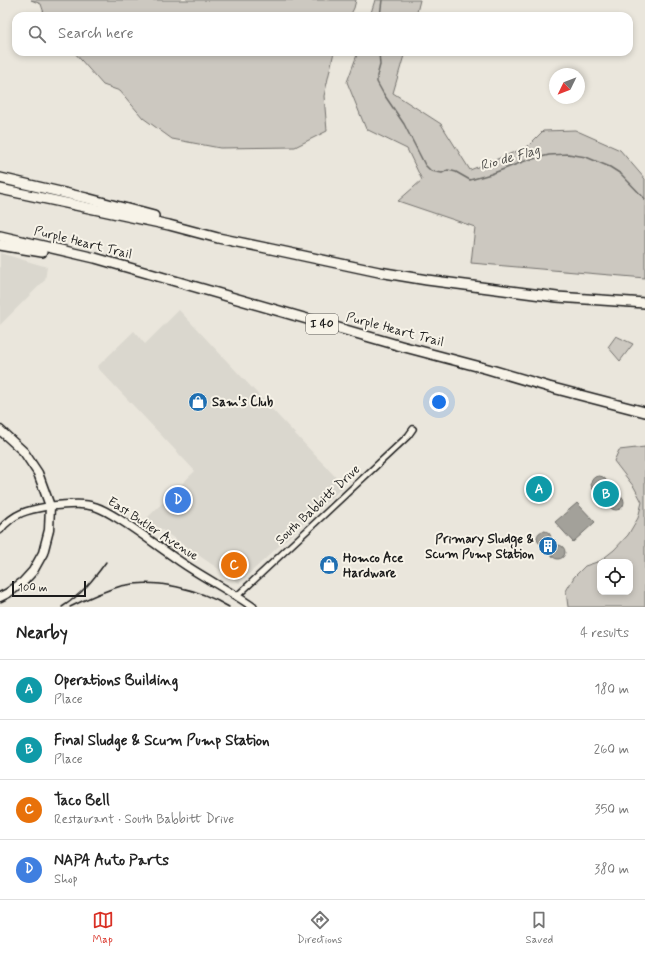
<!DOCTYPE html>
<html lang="en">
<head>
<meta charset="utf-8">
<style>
  :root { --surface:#fff; --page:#f6f6f6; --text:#222; --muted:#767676; --line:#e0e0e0; --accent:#d93025 }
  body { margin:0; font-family:Mynerve,sans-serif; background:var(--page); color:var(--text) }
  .controls { position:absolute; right:12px; bottom:12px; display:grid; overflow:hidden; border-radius:8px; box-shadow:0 2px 6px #0003 }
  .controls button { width:36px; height:36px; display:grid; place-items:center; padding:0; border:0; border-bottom:1px solid var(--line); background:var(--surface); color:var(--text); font:20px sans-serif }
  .compass { position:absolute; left:549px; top:68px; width:36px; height:36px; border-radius:50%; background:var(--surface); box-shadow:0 2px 6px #0003; rotate:227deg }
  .scale { position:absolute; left:12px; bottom:10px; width:74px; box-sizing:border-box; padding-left:4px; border:2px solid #1c1c1c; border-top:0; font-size:11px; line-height:14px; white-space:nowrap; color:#1c1c1c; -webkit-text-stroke:3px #f7f3e8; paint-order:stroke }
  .you { position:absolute; left:439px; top:402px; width:14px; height:14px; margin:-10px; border:3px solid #fff; border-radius:50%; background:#1a73e8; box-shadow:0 0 0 6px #1a73e833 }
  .badge { display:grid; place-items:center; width:26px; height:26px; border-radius:50%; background:var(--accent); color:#fff; font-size:13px; font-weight:700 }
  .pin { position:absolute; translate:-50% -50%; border:2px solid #fff; box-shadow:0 1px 4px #0006 }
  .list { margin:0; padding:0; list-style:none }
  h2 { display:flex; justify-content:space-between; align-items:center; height:52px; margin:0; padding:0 16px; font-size:17px }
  h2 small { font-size:13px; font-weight:400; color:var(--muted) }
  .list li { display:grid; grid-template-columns:26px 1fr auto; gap:12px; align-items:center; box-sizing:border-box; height:60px; padding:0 16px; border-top:1px solid var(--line) }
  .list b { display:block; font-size:15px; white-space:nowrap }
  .list p { margin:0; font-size:13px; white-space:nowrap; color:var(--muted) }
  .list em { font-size:13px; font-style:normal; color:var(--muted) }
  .icon { flex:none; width:22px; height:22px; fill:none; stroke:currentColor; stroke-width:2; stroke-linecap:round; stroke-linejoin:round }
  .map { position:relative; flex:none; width:645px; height:607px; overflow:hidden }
  .search { position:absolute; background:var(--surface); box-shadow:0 2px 6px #0003; left:12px; right:12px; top:12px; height:44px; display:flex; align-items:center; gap:10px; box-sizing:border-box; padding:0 14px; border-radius:12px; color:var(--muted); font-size:15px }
  .sheet { height:292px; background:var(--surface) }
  nav { display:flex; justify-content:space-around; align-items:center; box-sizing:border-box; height:56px; border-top:1px solid var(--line); background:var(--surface); font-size:11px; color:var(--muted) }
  nav a { display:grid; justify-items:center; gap:2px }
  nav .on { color:var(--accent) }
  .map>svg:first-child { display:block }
</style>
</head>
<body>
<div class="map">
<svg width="645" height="607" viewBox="0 0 645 607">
  <rect width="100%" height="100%" fill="#eae6dc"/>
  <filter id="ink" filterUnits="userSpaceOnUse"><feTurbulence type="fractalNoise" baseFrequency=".025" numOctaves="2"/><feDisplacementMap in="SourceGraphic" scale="8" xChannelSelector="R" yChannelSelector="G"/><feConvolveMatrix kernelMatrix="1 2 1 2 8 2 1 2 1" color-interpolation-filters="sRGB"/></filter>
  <g filter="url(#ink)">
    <g fill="#dad7ce">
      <polygon points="0,253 47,267 45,280 0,325"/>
      <polygon points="179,310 344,486 239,583 146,519 195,471 97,367 134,331 145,344"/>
    </g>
    <g fill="#ccc8c0" stroke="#74726e" fill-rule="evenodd">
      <polygon points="31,0 356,0 354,8 350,16 45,16 41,4"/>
      <polygon points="375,0 420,0 416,16 370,16"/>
      <polygon points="74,52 334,52 324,96 327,131 295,147 220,148 172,139 143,118 120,91 103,85"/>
      <polygon points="358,52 405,52 393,93 441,124 470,170 527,147 543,131 575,130 620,150 645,179 645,278 471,263 475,227 398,201 422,180 407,149 366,129 347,82"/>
      <polygon points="616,336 633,344 620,361 608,347"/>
      <path d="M645 447V607H568L566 591 574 577 585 566 600 561 614 550 628 535 638 518 642 502 634 487 614 461 619 450ZM600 562H630V592H600Z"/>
    </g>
    <g fill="#a3a19a" stroke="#6d6c68">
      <circle cx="599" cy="484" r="8"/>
      <circle cx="616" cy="502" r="8"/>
      <polygon points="577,503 595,522 573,542 555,522"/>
      <circle cx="544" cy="538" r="7"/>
      <circle cx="558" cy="552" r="7"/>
    </g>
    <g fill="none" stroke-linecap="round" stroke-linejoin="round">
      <g stroke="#6d6c68" stroke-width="1.5">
        <polyline points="380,16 382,0"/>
        <polyline points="379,52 380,65 377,76 377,82 383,93 404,124 425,165 431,171 442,173 448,170 456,172 470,180 491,174 525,161 549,155 568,154 586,157 610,167 621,174 645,199"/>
      </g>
      <g stroke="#1c1c1c" stroke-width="8">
        <polyline id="minor" points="237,596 408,436 413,429"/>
      </g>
      <g stroke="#1c1c1c" stroke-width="9">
        <path id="tertiary" d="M0 530C15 512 28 510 50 506"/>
      </g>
      <g stroke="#1c1c1c" stroke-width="10">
        <path id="secondary" d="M50 506C65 505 81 502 96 507 105 510 114 516 122 521 141 533 159 547 178 560 202 577 229 590 253 607"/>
      </g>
      <g stroke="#1c1c1c" stroke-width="11">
        <polyline id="primary" points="0,430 24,452 38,473 50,506 49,530 43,553 33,571 23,582 8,593 0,597"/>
      </g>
      <g stroke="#1c1c1c" stroke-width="12">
        <g id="motorway">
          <polyline points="0,178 86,198 154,216"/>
          <polyline points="0,189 169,225 218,238 271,249 379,272 427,280 557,297 645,303"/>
          <polyline points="0,236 95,258 401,346 488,369 549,387 645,412"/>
          <polyline points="0,245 42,252"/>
        </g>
      </g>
      <use href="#minor" stroke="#f7f3e8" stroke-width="5"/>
      <use href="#tertiary" stroke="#f7f3e8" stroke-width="6"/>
      <use href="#secondary" stroke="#f7f3e8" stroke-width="7"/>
      <use href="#primary" stroke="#f7f3e8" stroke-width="8"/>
      <use href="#motorway" stroke="#f7f3e8" stroke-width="9"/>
      <g stroke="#1c1c1c" stroke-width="1.5">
        <path d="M62 607C81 595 93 580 106 562"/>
        <path d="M70 607C86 599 104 591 121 586 155 578 199 589 229 607"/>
      </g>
    </g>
  </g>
  <defs>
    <g id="shop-disc" transform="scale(1)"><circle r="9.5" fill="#1f6fb2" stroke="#f7f3e8"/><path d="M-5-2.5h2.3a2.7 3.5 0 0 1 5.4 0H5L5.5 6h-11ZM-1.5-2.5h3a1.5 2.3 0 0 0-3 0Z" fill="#fff"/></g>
    <g id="building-disc" transform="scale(1)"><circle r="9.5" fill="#1f6fb2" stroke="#f7f3e8"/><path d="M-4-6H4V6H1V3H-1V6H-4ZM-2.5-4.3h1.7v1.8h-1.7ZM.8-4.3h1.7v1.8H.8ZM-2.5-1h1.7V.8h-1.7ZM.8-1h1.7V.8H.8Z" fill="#fff"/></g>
  </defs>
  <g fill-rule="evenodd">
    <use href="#shop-disc" x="198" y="402"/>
    <use href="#building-disc" x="548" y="546"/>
    <use href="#shop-disc" x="329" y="565"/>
  </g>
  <g text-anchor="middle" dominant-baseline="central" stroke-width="4" stroke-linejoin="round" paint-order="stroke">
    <rect fill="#f7f3e8" stroke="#5e5c59" stroke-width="1" x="306" y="314" width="32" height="20" rx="3"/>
    <g font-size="12" font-weight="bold" fill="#1c1c1c">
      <text x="322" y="324">I 40</text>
    </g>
    <g font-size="13" fill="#1c1c1c" stroke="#f7f3e8">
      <text transform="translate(83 243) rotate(14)">Purple Heart Trail</text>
      <text transform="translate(395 330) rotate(15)">Purple Heart Trail</text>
      <text transform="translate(318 505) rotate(-43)">South Babbitt Drive</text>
      <text transform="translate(153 529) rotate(33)">East Butler Avenue</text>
    </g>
    <g font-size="13" font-weight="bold" fill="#1c1c1c" stroke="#f7f3e8" text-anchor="start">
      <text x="212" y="402">Sam's Club</text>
      <text x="534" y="539" text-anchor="end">Primary Sludge &amp;<tspan x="534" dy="15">Scum Pump Station</tspan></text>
      <text x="343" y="558">Homco Ace<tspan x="343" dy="15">Hardware</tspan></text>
    </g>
    <g font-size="14" font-style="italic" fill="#52514e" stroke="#f7f3e8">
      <text transform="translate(510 158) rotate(-16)">Rio de Flag</text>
    </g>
  </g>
</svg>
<div class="controls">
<button><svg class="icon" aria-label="locate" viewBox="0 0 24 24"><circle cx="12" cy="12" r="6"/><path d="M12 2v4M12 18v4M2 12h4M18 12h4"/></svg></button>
</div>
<svg class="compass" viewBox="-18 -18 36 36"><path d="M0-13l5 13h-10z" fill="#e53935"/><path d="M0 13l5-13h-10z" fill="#767676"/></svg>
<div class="scale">100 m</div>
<div class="you"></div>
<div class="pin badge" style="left:539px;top:489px;background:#0f9aa8">A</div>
<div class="pin badge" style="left:606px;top:494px;background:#0f9aa8">B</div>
<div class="pin badge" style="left:234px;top:565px;background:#e8710a">C</div>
<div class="pin badge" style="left:178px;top:500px;background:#3f7fe0">D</div>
<div class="search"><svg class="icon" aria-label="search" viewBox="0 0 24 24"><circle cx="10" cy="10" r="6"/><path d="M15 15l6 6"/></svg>Search here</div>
</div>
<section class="sheet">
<h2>Nearby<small>4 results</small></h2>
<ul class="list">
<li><span class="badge" style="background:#0f9aa8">A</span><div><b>Operations Building</b><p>Place</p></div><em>180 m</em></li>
<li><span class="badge" style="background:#0f9aa8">B</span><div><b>Final Sludge &amp; Scum Pump Station</b><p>Place</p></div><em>260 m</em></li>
<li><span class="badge" style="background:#e8710a">C</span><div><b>Taco Bell</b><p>Restaurant · South Babbitt Drive</p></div><em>350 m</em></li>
<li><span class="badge" style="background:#3f7fe0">D</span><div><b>NAPA Auto Parts</b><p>Shop</p></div><em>380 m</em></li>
</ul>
</section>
<nav>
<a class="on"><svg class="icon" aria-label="map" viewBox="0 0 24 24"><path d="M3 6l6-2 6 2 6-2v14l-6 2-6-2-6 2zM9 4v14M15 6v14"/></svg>Map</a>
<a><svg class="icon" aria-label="directions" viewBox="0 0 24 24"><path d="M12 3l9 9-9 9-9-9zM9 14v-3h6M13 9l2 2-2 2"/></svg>Directions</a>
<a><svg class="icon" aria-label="saved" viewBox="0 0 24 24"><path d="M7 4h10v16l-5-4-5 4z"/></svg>Saved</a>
</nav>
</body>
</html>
